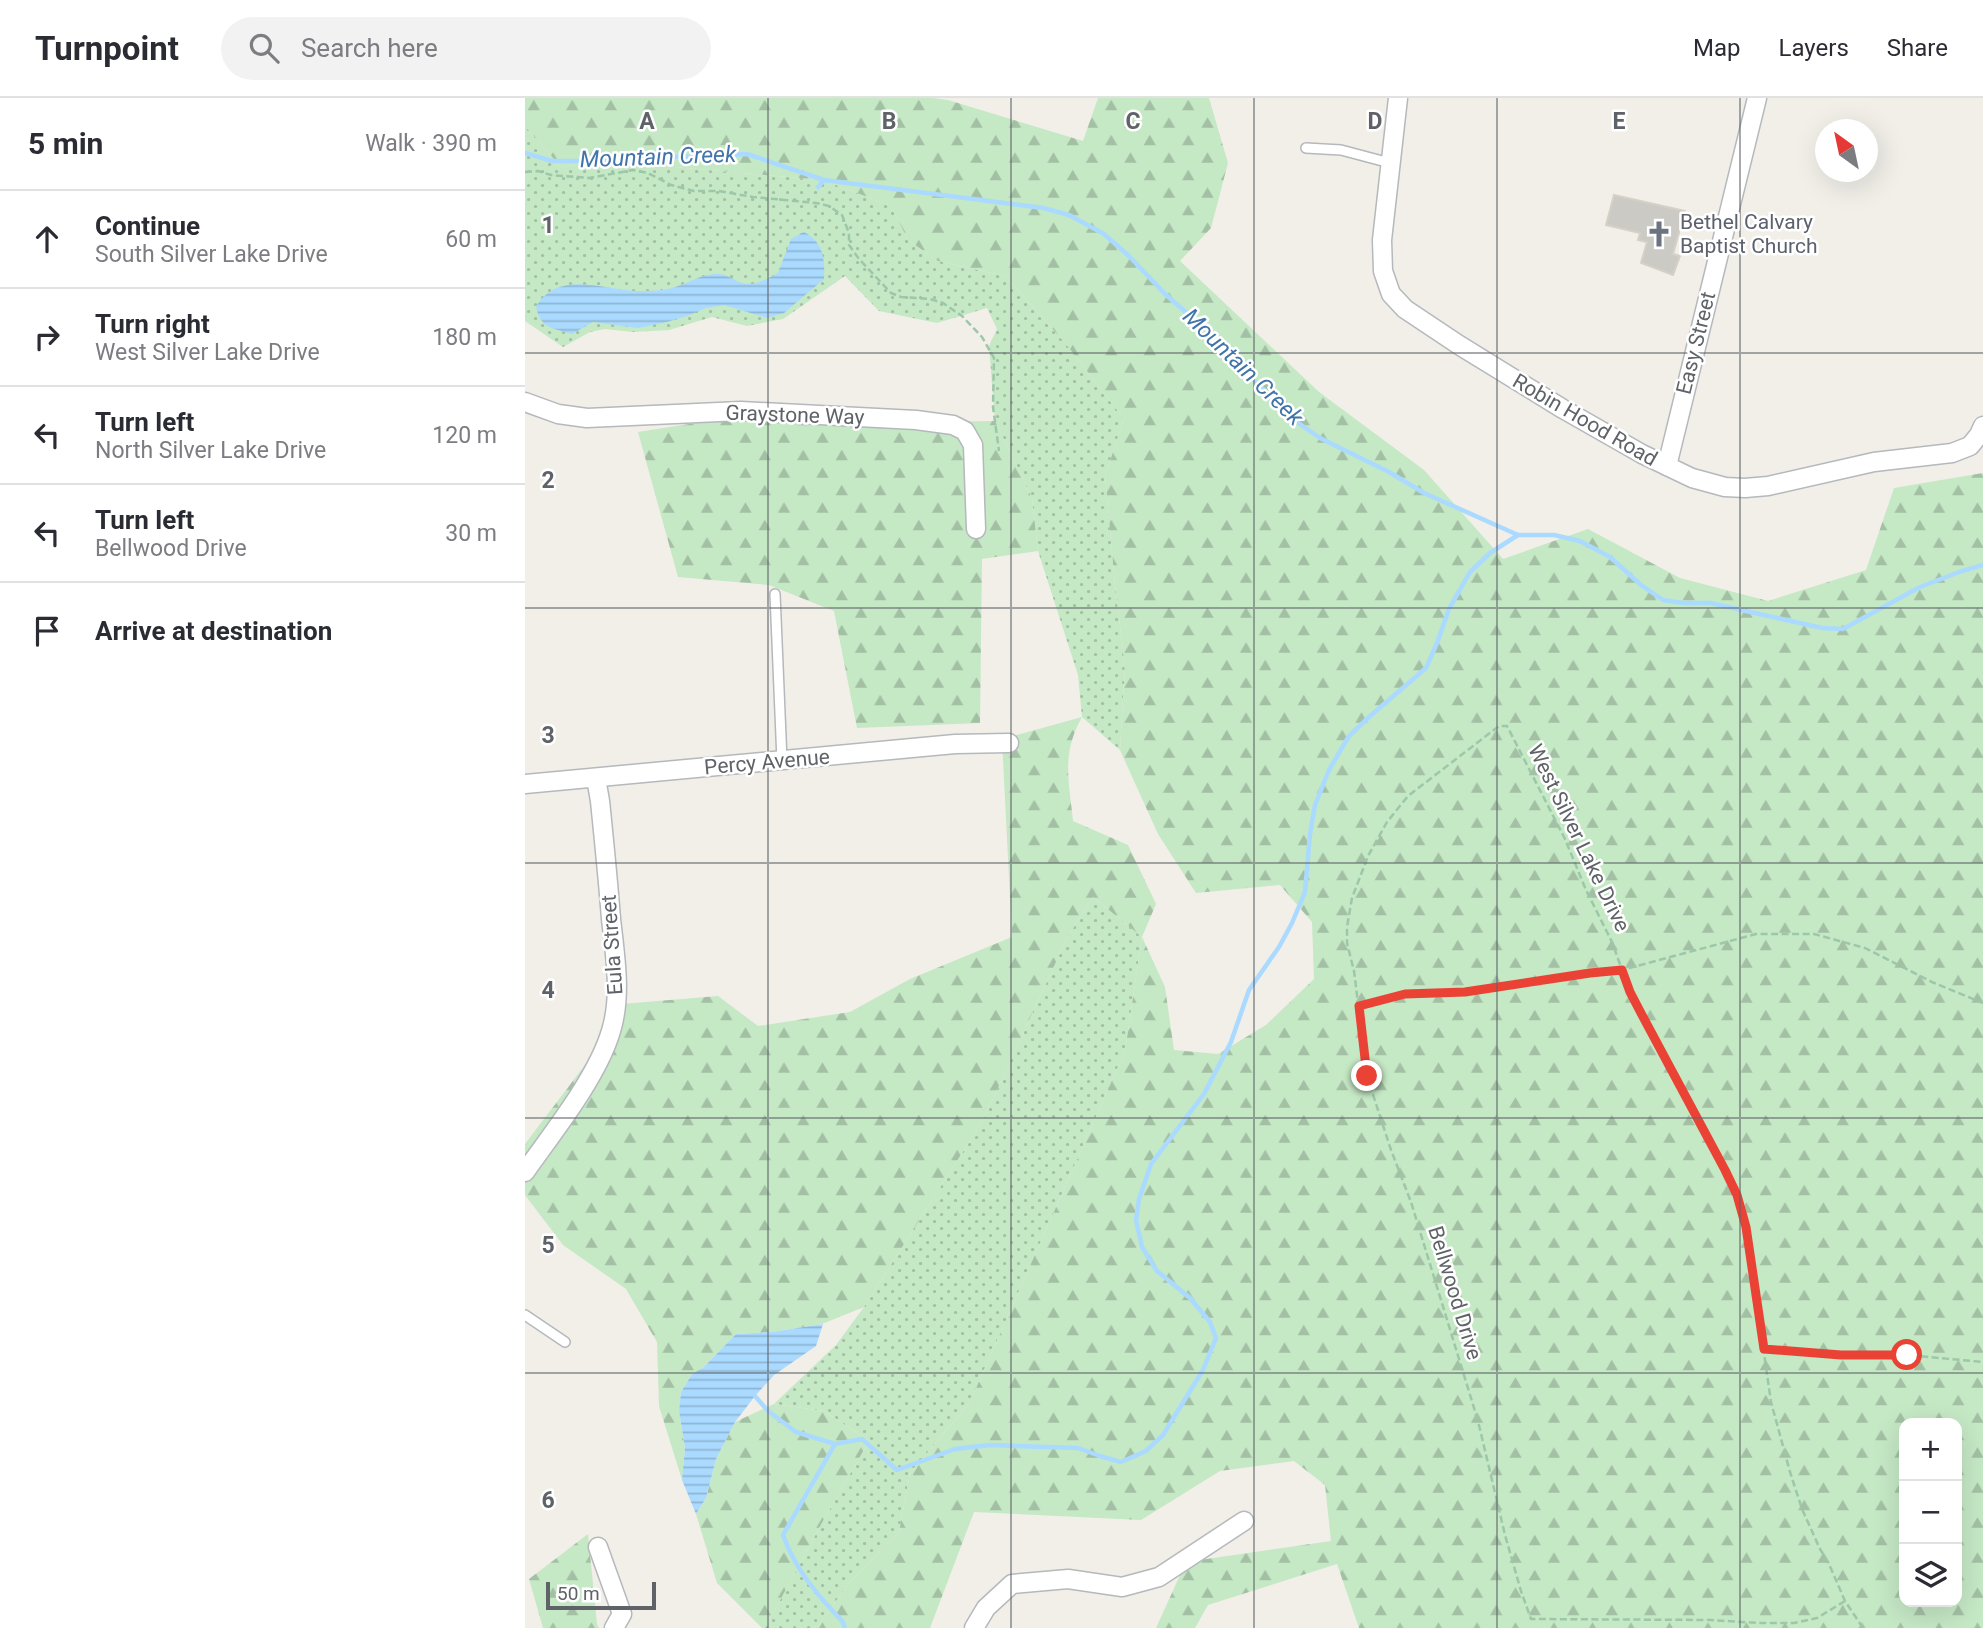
<!DOCTYPE html>
<html lang="en">
<head>
<meta charset="utf-8">
<style>
  :root { --surface:#fff; --page:#f2f2f3; --text:#2b2b33; --muted:#7c7c81; --line:#e1e1e2 }
  body { margin:0; font-family:Roboto,sans-serif; background:var(--page); color:var(--text) }
  .controls { position:absolute; right:21px; bottom:21px; display:grid; overflow:hidden; border-radius:14px; box-shadow:0 7px 28px #0002 }
  .controls button { width:63px; height:63px; display:grid; place-items:center; padding:0; border:0; border-bottom:2px solid var(--line); background:var(--surface); color:var(--text); font:35px sans-serif }
  .compass { position:absolute; left:1290px; top:21px; width:63px; height:63px; border-radius:50%; background:var(--surface); box-shadow:0 7px 28px #0002; rotate:327deg }
  .scale { position:absolute; left:21px; bottom:18px; width:110px; box-sizing:border-box; padding-left:7px; border:4px solid #5f6368; border-top:0; font-size:19px; line-height:24px; white-space:nowrap; color:#5f6368; -webkit-text-stroke:5px #fff; paint-order:stroke }
  .stop { position:absolute; width:21px; height:21px; margin:-16px; border:5px solid #ea4335; border-radius:50%; background:#fff }
  .stop.end { background:#ea4335; border-color:#fff; box-shadow:0 2px 7px #0008 }
  .list { margin:0; padding:0; list-style:none }
  h2 { display:flex; justify-content:space-between; align-items:center; height:91px; margin:0; padding:0 28px; font-size:30px }
  h2 small { font-size:23px; font-weight:400; color:var(--muted) }
  .list li { display:grid; grid-template-columns:46px 1fr auto; gap:21px; align-items:center; box-sizing:border-box; height:98px; padding:0 28px; border-top:2px solid var(--line) }
  .list b { display:block; font-size:26px; white-space:nowrap }
  .list p { margin:0; font-size:23px; white-space:nowrap; color:var(--muted) }
  .list em { font-size:23px; font-style:normal; color:var(--muted) }
  .icon { flex:none; width:38px; height:38px; fill:none; stroke:currentColor; stroke-width:2; stroke-linecap:round; stroke-linejoin:round }
  .map { position:relative; flex:none; width:1458px; height:1530px; overflow:hidden }
  header { display:flex; align-items:center; gap:42px; box-sizing:border-box; height:98px; padding:0 35px; background:var(--surface); border-bottom:2px solid var(--line) }
  header strong { font-size:33px }
  nav { display:flex; gap:38px; margin-inline-start:auto; font-size:24px }
  .search { width:490px; height:63px; background:var(--page); display:flex; align-items:center; gap:18px; box-sizing:border-box; padding:0 24px; border-radius:38px; color:var(--muted); font-size:26px }
  main { display:flex }
  aside { flex:1; background:var(--surface) }
  .map>svg:first-child { display:block }
</style>
</head>
<body>
<header>
<strong>Turnpoint</strong>
<div class="search"><svg class="icon" aria-label="search" viewBox="0 0 24 24"><circle cx="10" cy="10" r="6"/><path d="M15 15l6 6"/></svg>Search here</div>
<nav><a>Map</a><a>Layers</a><a>Share</a></nav>
</header>
<main>
<aside>
<h2>5 min<small>Walk · 390 m</small></h2>
<ul class="list">
<li><svg class="icon" aria-label="ahead" viewBox="0 0 24 24"><path d="M12 20V5M6 11l6-6 6 6"/></svg><div><b>Continue</b><p>South Silver Lake Drive</p></div><em>60 m</em></li>
<li><svg class="icon" aria-label="right" viewBox="0 0 24 24"><path d="M7 20v-9h11M14 6l5 5-5 5"/></svg><div><b>Turn right</b><p>West Silver Lake Drive</p></div><em>180 m</em></li>
<li><svg class="icon" aria-label="left" viewBox="0 0 24 24"><path d="M17 20v-9H6M10 6l-5 5 5 5"/></svg><div><b>Turn left</b><p>North Silver Lake Drive</p></div><em>120 m</em></li>
<li><svg class="icon" aria-label="left" viewBox="0 0 24 24"><path d="M17 20v-9H6M10 6l-5 5 5 5"/></svg><div><b>Turn left</b><p>Bellwood Drive</p></div><em>30 m</em></li>
<li><svg class="icon" aria-label="arrive" viewBox="0 0 24 24"><path d="M6 21V4h12l-3 4 3 4H6"/></svg><div><b>Arrive at destination</b></div></li>
</ul>
</aside>
<div class="map">
<svg width="1458" height="1530" viewBox="0 0 1458 1530">
  <defs>
    <pattern id="grass-dots" width="8" height="8" patternUnits="userSpaceOnUse" patternTransform="scale(1.75)"><rect width="8" height="8" fill="#c5e8c5"/><path d="M2 2h.1M6 6h.1" fill="none" stroke="#a3c0a4" stroke-width="1.8" stroke-linecap="round"/></pattern>
    <pattern id="forest-firs" width="22" height="20" patternUnits="userSpaceOnUse" patternTransform="scale(1.75)"><rect width="22" height="20" fill="#c5e8c5"/><path d="M5 1l3.5 6h-7zM16 11l3.5 6h-7z" fill="#a3c0a4"/></pattern>
    <pattern id="water-rules" width="6" height="5" patternUnits="userSpaceOnUse" patternTransform="scale(1.75)"><rect width="6" height="5" fill="#aadaff"/><path d="M0 2.5h6" fill="none" stroke="#8eb4d2"/></pattern>
  </defs>
  <rect width="100%" height="100%" fill="#f1efe8"/>
  <g fill="url(#grass-dots)">
    <polygon points="0,28 35,68 114,66 298,82 366,108 383,142 413,163 480,178 541,246 599,321 580,378 590,487 600,568 595,652 557,619 553,577 513,453 507,400 470,323 464,248 472,231 462,210 412,225 354,213 320,178 258,221 222,228 187,219 144,232 108,234 80,231 65,234 38,249 0,223"/>
    <polygon points="568,799 617,839 600,953 444,1306 385,1375 374,1434 324,1485 293,1528 294,1530 240,1530 299,1421 344,1343 299,1313 249,1306 311,1247 339,1209 458,1022 543,838"/>
  </g>
  <g fill="url(#forest-firs)" fill-rule="evenodd">
    <path d="M0 0H408L423 2 558 43 573 0H684L703 65 686 130 655 163 794 294 899 372 978 461 1063 431 1155 480 1243 503 1341 472 1369 390 1458 375V1530H834L812 1466 683 1507 670 1530H631L661 1464 806 1443 800 1387 769 1363 695 1373 616 1422 449 1414 405 1530H294L293 1528 324 1485 374 1434 385 1375 444 1306 600 953 617 839 568 799 543 838 458 1022 339 1209 297 1226 246 1234 211 1236 179 1269 167 1276 156 1294 154 1313 160 1350 157 1382 134 1308 132 1244 101 1191 38 1147 0 1097V1046L69 955 85 907 193 898 233 928 325 914 385 881 487 839 477 641 557 619C536 656 544 683 548 723L603 747 631 806 617 839 640 889 649 952 693 956 741 927 789 881 787 824 755 787 671 795 633 736 595 652 600 568 590 487 580 378 599 321 541 246 480 178 413 163 383 142 366 108 298 82 114 66 35 68 0 28ZM1379 1325H1432V1504H1379Z"/>
    <polygon points="196,321 387,324 470,323 507,400 513,453 457,461 455,625 332,630 309,513 244,487 153,479 113,334"/>
    <polygon points="249,1306 299,1313 344,1343 299,1421 240,1530 237,1530 192,1485 171,1416 181,1400 191,1361 210,1324"/>
    <polygon points="63,1436 72,1526 74,1530 18,1530 4,1481"/>
  </g>
  <g fill="url(#water-rules)">
    <path d="M279 134C298 144 300 160 299 181L259 215 242 220 199 207 181 210 162 218 142 224 113 230 68 224 47 236C28 230 16 231 11 209 33 172 75 191 110 193 118 193 128 193 137 192 154 191 170 178 188 176 203 174 211 186 223 186 234 186 244 180 253 175L266 141Z"/>
    <polygon points="298,1226 291,1248 249,1277 230,1298 210,1324 191,1361 181,1400 171,1416 157,1382 160,1350 154,1313 156,1294 167,1276 179,1269 211,1236 246,1234"/>
  </g>
  <g fill="none" stroke-linecap="round" stroke-linejoin="round">
    <g stroke="#aadaff" stroke-width="4.5">
      <polyline points="0,55 27,63 54,63 116,58 172,59 222,56 299,82 518,110 544,117 579,136 604,158 640,196 696,245 727,280 769,322 795,340 864,374 899,395 993,437 1029,437 1055,443 1085,459 1116,487 1138,502 1158,505 1185,505 1297,530 1318,531 1395,489 1434,474 1458,467"/>
      <polyline points="293,89 299,82"/>
      <polyline points="230,1298 243,1313 271,1334 310,1346 337,1341 372,1372 430,1351 465,1347 553,1350 575,1358 596,1364 621,1353 638,1337 678,1272 691,1240 685,1224 665,1200 632,1173 617,1149 611,1122 614,1101 626,1066 679,996 706,944 724,892 754,849 767,825 780,794 785,736 790,707 804,672 824,638 844,619 901,570 912,545 924,511 945,474 965,455 993,437"/>
      <path d="M310 1346 258 1437C270 1471 293 1498 318 1524L320 1530"/>
    </g>
  </g>
  <polygon fill="#cccac5" stroke="#d6d1c6" stroke-width="2" points="1089,97 1160,113 1148,156 1155,158 1148,177 1116,165 1122,144 1113,142 1115,135 1081,127"/>
  <g fill="none" stroke-linecap="round" stroke-linejoin="round">
    <g stroke="#b5b8bc" stroke-width="12">
      <g id="service">
        <polyline points="781,50 816,52 865,65"/>
        <polyline points="250,496 257,663"/>
        <polyline points="0,1217 40,1244"/>
      </g>
    </g>
    <g stroke="#b5b8bc" stroke-width="21">
      <g id="minor">
        <polyline points="873,0 857,142 858,173 866,196 880,211 934,247 1038,311 1117,356 1167,380 1200,389 1220,390 1243,388 1349,364 1427,355 1445,348 1454,337 1458,328"/>
        <polyline points="0,304 33,316 62,320 216,313 391,322 428,327 440,333 448,347 451,431"/>
        <polyline points="1142,368 1232,0"/>
        <polyline points="0,686 430,646 484,645"/>
        <path d="M0 1074C28 1034 72 980 86 933 97 897 90 857 86 821 83 781 79 742 75 703L71 680"/>
        <polyline points="73,1449 97,1516 89,1530"/>
        <polyline points="449,1530 461,1510 487,1486 543,1481 597,1489 634,1479 719,1423"/>
      </g>
    </g>
    <g stroke="#9cc7a9" stroke-width="2.5" stroke-dasharray="7 3.5" stroke-linecap="butt">
      <polyline points="0,74 13,73 26,77 64,80 108,72 123,75 146,87 169,93 194,93 228,99 291,105 304,108 317,117 324,135 324,147 334,161 366,195 376,199 405,201 418,205 437,218 457,239 469,260 468,309 474,353"/>
      <polyline points="834,908 880,896 940,894 1065,875 1097,872 1231,836 1289,836 1340,850 1407,884 1458,905"/>
      <polyline points="1239,1251 1316,1257 1382,1257 1458,1264"/>
      <polyline points="1320,1503 1292,1520 1269,1525 1234,1525 1185,1522 1006,1521 996,1493 980,1437 953,1323 886,1104 866,1052 842,978 829,873 822,845 822,829 827,800 843,758 862,724 883,698 974,628 982,628 1040,741 1061,792 1087,844 1105,894 1200,1072 1212,1097 1221,1129 1246,1304 1265,1374 1277,1411 1295,1451 1304,1466 1320,1503 1338,1530"/>
    </g>
    <use href="#service" stroke="#fff" stroke-width="9"/>
    <use href="#minor" stroke="#fff" stroke-width="18"/>
  </g>
  <g fill="none" stroke-linecap="round" stroke-linejoin="round">
    <polyline stroke="#ea4335" stroke-width="9" points="842,978 834,908 880,896 940,894 1065,875 1097,872 1105,894 1117,917 1200,1072 1212,1097 1221,1129 1239,1251 1316,1257 1382,1257"/>
  </g>
  <path fill="none" stroke="#5f6368" stroke-width="2" stroke-opacity="0.55" d="M243 0V1530M486 0V1530M729 0V1530M972 0V1530M1215 0V1530M0 255H1458M0 510H1458M0 765H1458M0 1020H1458M0 1275H1458"/>
  <defs>
    <g id="church-bare" transform="scale(2.1)"><path d="M-1.2-6h2.4v3.5h3.3v2.4h-3.3V6h-2.4V-.1h-3.3v-2.4h3.3Z" fill="#6b7280" stroke="#fff" stroke-width="2.5" paint-order="stroke"/></g>
  </defs>
  <g fill-rule="evenodd">
    <use href="#church-bare" x="1134" y="136"/>
  </g>
  <g text-anchor="middle" dominant-baseline="central" stroke-width="5" stroke-linejoin="round" paint-order="stroke">
    <g font-size="21" fill="#5b616d" stroke="#fff" text-anchor="start">
      <text x="1155" y="124">Bethel Calvary<tspan x="1155" dy="24">Baptist Church</tspan></text>
    </g>
    <g font-size="21" fill="#5f6368" stroke="#fff">
      <text transform="translate(1171 245) rotate(-76)">Easy Street</text>
      <text transform="translate(270 317) rotate(2)">Graystone Way</text>
      <text transform="translate(1060 322) rotate(30)">Robin Hood Road</text>
      <text transform="translate(242 664) rotate(-5)">Percy Avenue</text>
      <text transform="translate(1054 740) rotate(64)">West Silver Lake Drive</text>
      <text transform="translate(87 847) rotate(-94)">Eula Street</text>
      <text transform="translate(930 1195) rotate(73)">Bellwood Drive</text>
    </g>
    <g font-size="23" font-style="italic" fill="#4174aa" stroke="#fff">
      <text transform="translate(133 59) rotate(-2)">Mountain Creek</text>
      <text transform="translate(718 269) rotate(44)">Mountain Creek</text>
    </g>
  </g>
  <g font-size="23" text-anchor="middle" font-weight="bold" fill="#5f6368" stroke="#fff" stroke-width="5" stroke-linejoin="round" paint-order="stroke">
    <text x="122" y="31">A</text>
    <text x="364" y="31">B</text>
    <text x="608" y="31">C</text>
    <text x="850" y="31">D</text>
    <text x="1094" y="31">E</text>
    <text x="23" y="135">1</text>
    <text x="23" y="390">2</text>
    <text x="23" y="645">3</text>
    <text x="23" y="900">4</text>
    <text x="23" y="1155">5</text>
    <text x="23" y="1410">6</text>
  </g>
</svg>
<div class="controls">
<button>+</button>
<button>−</button>
<button><svg class="icon" aria-label="layers" viewBox="0 0 24 24"><path d="M12 4l9 5-9 5-9-5zM3 14l9 5 9-5"/></svg></button>
</div>
<svg class="compass" viewBox="-18 -18 36 36"><path d="M0-13l5 13h-10z" fill="#e53935"/><path d="M0 13l5-13h-10z" fill="#7c7c81"/></svg>
<div class="scale">50 m</div>
<div class="stop" style="left:1382px;top:1257px"></div>
<div class="stop end" style="left:842px;top:978px"></div>
</div>
</main>
</body>
</html>
